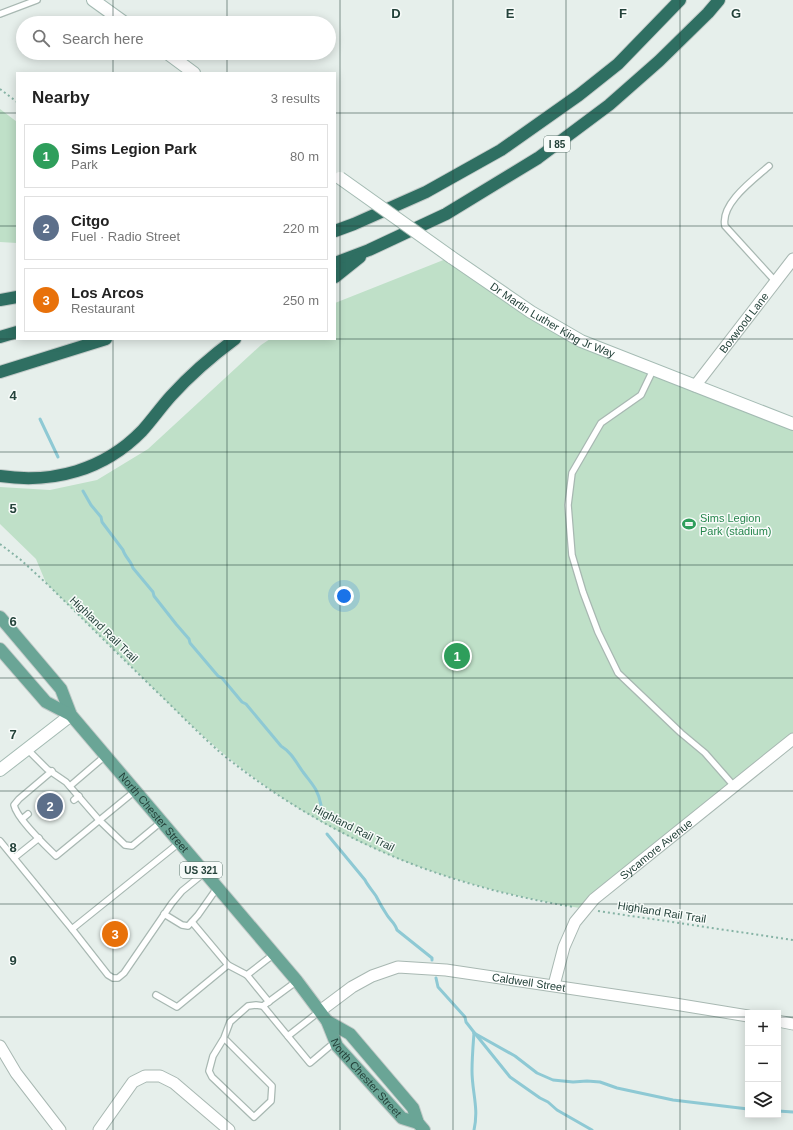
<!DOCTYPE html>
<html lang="en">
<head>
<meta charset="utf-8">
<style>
  :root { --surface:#fff; --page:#f6f6f6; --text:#222; --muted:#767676; --line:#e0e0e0; --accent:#804e3d }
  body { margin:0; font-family:Helvetica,sans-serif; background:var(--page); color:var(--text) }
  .controls { position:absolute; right:12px; bottom:12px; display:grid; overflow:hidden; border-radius:0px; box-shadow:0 2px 10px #0003 }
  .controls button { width:36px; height:36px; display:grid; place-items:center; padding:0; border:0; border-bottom:1px solid var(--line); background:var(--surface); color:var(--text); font:20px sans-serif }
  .you { position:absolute; left:344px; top:596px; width:14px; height:14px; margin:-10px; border:3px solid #fff; border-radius:50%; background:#1a73e8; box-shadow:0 0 0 6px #1a73e833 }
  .badge { display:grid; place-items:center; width:26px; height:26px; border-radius:50%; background:var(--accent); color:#fff; font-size:13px; font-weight:700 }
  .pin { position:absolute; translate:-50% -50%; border:2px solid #fff; box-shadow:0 1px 4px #0006 }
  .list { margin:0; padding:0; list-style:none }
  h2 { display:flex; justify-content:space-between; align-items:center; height:52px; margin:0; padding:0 16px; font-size:17px }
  h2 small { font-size:13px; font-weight:400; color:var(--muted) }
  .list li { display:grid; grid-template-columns:26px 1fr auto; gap:12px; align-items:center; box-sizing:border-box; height:64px; margin:0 8px 8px; padding:0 8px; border:1px solid var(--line); border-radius:0px }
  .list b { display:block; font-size:15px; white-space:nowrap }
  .list p { margin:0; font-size:13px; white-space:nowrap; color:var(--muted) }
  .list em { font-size:13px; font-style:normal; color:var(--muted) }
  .icon { flex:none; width:22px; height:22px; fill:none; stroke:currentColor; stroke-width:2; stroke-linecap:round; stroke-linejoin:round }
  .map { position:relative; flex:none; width:793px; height:1130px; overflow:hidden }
  .search { position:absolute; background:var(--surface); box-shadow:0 2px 10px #0003; left:16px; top:16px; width:320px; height:44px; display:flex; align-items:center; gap:10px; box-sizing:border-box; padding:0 14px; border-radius:22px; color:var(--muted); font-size:15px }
  .panel { position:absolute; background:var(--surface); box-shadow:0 2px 10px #0003; left:16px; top:72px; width:320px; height:268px; border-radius:0px }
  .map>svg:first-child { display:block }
</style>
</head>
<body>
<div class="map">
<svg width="793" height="1130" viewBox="0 0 793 1130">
  <rect width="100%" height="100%" fill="#e6efeb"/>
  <g fill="#bfe0c8">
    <polygon points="0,109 17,122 17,243 0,242"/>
    <path d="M451 257 581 341 793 424V739L586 909C462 889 349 851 249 774 213 747 180 715 148 683 114 650 80 616 46 583L36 559 0 524V487L50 490 97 480 148 449 261 345 270 339H335V303Z"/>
  </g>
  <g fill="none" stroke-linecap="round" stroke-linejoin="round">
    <g stroke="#8ec9d4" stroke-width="3">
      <polyline points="40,419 58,457"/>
      <path d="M83 491 91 505 101 517 102 522 123 550C125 557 131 561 133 568L153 592 154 596 176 624 189 639 190 643 218 676 222 678 242 702 246 704 281 746C291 752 296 762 303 772 312 784 318 789 321 805"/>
      <path d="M327 834 365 880C368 886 372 890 376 896 379 902 383 909 387 915 390 920 395 923 397 930L432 958V960"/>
      <polyline points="436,978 438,987 465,1017 466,1022 473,1031 510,1077 540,1098 548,1102 557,1110 592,1130"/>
      <polyline points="474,1033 515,1056 537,1073 553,1080 573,1082 587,1081 600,1082 617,1088 673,1100 748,1109"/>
      <polyline points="778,1111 793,1112"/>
      <path d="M474 1130C479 1108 472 1092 472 1071 472 1058 473 1046 474 1033"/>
    </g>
    <g stroke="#a8b8b2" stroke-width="8">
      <g id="lane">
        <polyline points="0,14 37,0"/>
        <path d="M769 166C753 180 720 204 725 226L776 282"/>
        <polyline points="653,370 641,395 601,423 572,473 568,505 572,555 583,592 598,632 618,673 681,733 705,753 734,786"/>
        <polyline points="27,749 47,769 66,782 99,820 125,845 132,846 161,822"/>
        <path d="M52 771 19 799 14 805C17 819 45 845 56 856L135 791"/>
        <polyline points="70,786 105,756"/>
        <polyline points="74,800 79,796"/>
        <polyline points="22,819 28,814"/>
        <polyline points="0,841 72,929 179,843"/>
        <polyline points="14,858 39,838"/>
        <polyline points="164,914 182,925 188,926 198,915 217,888"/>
        <polyline points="192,922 228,965 247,975 274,954"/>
        <polyline points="72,929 108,975 113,978 118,978 124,973 172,903 182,891 204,873"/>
        <polyline points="247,975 269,1002"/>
        <polyline points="297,981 263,1006 310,1063 336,1041"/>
        <polyline points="156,995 177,1007 228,965"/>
        <polyline points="288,1036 320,1011"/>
        <polyline points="224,1038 272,1086 271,1101 254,1117 212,1077 209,1071 213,1056 224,1038 230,1022 248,1006 256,1005 263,1006"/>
      </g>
    </g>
    <g stroke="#a8b8b2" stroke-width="13">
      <g id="street">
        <path id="s1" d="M695 386 793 259"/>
        <path id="s2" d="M554 985 564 947 575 922 594 899 793 739"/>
        <path id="s3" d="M320 1011 352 987 372 976 398 967 446 970 675 1004 748 1016"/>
        <polyline points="778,1021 793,1024"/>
        <polyline points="0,1046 16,1073 60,1130"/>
        <polyline points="99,1130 133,1082 145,1076 160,1076 174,1083 229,1130"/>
      </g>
    </g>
    <g stroke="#a4bbb3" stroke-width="14">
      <g id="secondary">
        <polyline points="93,0 125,23"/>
        <polyline points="167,53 194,73"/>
        <path id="s4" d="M451 257 531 312 581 341 793 424"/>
        <polyline points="0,770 71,715"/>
      </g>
    </g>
    <g stroke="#c2cac8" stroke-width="14">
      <g id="primary">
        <path id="s5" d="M0 617 61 689 71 715 297 981 327 1021 337 1046 402 1118 418 1123"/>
        <polyline points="0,649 46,702 71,715"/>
        <polyline points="327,1021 350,1034 413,1108 418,1123 424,1130"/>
      </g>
    </g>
    <g stroke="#c2cac8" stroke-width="14">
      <g id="highway">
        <polyline points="335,231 354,224 426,192 501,150 579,95 618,64 680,0"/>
        <polyline points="335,263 369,250 446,214 538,158 609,105 659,61 708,13 719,0"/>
        <polyline points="335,277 360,257"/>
        <polyline points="0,300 17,297"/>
        <polyline points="0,337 17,332"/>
        <polyline points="0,372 106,339"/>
        <path d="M0 476C53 484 104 470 142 431 152 420 161 407 171 396 190 375 212 356 235 339"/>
      </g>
    </g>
    <g stroke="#86b3a5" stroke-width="2" stroke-dasharray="2 3" stroke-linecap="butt">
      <polyline points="0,89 17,102"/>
      <path d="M0 544 21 560 46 583C82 618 117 653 153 688 176 710 198 733 222 754 326 838 443 886 574 907"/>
      <polyline points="598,911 793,940"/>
    </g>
    <use href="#lane" stroke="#fff" stroke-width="5.5"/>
    <use href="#street" stroke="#fff" stroke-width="11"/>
    <use href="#secondary" stroke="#fff" stroke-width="12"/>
    <use href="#primary" stroke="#6aa596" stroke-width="12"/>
    <use href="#highway" stroke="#2f6f62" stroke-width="12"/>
    <g stroke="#a4bbb3" stroke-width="14" stroke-linecap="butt">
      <polyline id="secondary-bridge" points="340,178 451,257"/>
    </g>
    <use href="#secondary-bridge" stroke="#fff" stroke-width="12"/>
  </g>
  <path fill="none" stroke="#24423a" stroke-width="1" stroke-opacity="0.55" d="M113 0V23M227 0V23M340 0V1130M453 0V1130M566 0V1130M680 0V1130M113 53V73M227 53V73M0 113H17M335 113H793M0 226H17M335 226H793M0 339H17M17 339H335M113 339V1130M227 339V1130M335 339H793M0 452H793M0 565H793M0 678H793M0 791H793M0 904H793M0 1017H748M778 1017H793"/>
  <defs>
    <g id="stadium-bare" transform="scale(1.08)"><path d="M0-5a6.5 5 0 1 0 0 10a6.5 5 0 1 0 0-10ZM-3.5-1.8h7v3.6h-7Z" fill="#2e9e5b" stroke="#f7fbf9" stroke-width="2.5" paint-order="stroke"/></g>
  </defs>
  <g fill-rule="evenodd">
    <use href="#stadium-bare" x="689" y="524"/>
  </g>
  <g text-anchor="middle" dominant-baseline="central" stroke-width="3" stroke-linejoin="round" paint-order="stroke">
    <g fill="#f7fbf9" stroke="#637a73" stroke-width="1">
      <rect x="544" y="136" width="26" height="16" rx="3"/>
      <rect x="180" y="862" width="42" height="16" rx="3"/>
    </g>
    <g font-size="10" font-weight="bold" fill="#24423a">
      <text x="557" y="144">I 85</text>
      <text x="201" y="870">US 321</text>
    </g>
    <g font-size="11" fill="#24423a" stroke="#f7fbf9">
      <text stroke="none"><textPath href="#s4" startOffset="120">Dr Martin Luther King Jr Way</textPath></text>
      <text stroke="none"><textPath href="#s1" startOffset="80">Boxwood Lane</textPath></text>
      <text transform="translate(104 629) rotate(44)">Highland Rail Trail</text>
      <text stroke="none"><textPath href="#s5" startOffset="250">North Chester Street</textPath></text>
      <text transform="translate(354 828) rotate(27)">Highland Rail Trail</text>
      <text stroke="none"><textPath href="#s2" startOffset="176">Sycamore Avenue</textPath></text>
      <text transform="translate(662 912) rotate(9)">Highland Rail Trail</text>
      <text stroke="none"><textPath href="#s3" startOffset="222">Caldwell Street</textPath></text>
      <text stroke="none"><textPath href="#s5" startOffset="591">North Chester Street</textPath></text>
    </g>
    <g font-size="11" fill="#27864d" stroke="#f7fbf9" text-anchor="start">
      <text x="700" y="518">Sims Legion<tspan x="700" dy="13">Park (stadium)</tspan></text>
    </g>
  </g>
  <g font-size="13" text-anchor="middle" font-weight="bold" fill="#24423a" stroke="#f7fbf9" stroke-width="3" stroke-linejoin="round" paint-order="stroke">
    <text x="396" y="18">D</text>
    <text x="510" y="18">E</text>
    <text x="623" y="18">F</text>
    <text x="736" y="18">G</text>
    <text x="13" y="400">4</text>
    <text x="13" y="513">5</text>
    <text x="13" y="626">6</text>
    <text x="13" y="739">7</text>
    <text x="13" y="852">8</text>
    <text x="13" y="965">9</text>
  </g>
</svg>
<div class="controls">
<button>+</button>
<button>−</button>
<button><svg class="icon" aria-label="layers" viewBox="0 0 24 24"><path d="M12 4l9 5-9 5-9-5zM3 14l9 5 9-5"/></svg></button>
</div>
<div class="you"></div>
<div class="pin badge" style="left:457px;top:656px;background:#2e9e5b">1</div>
<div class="pin badge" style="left:50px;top:806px;background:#5c6f8a">2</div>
<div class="pin badge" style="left:115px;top:934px;background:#e8710a">3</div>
<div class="search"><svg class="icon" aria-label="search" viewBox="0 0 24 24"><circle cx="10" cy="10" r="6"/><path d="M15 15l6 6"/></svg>Search here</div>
<section class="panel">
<h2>Nearby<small>3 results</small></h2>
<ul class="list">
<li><span class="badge" style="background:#2e9e5b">1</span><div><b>Sims Legion Park</b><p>Park</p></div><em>80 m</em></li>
<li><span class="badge" style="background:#5c6f8a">2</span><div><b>Citgo</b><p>Fuel · Radio Street</p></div><em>220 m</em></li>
<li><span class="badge" style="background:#e8710a">3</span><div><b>Los Arcos</b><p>Restaurant</p></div><em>250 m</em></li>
</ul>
</section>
</div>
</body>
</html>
